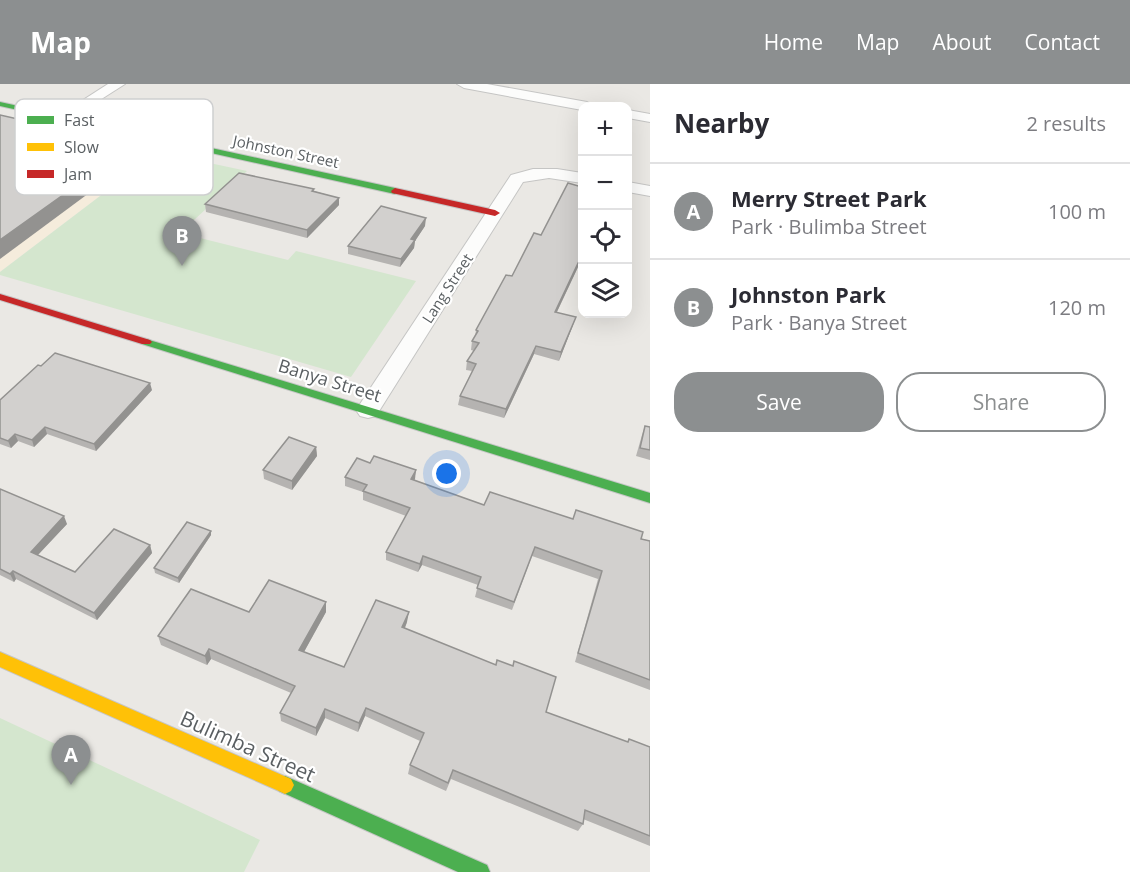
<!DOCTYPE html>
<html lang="en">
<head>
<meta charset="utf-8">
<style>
  :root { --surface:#fff; --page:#f7f7f7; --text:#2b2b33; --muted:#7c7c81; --line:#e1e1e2; --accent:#8c8f90 }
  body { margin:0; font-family:"Open Sans",sans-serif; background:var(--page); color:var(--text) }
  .controls { position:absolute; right:18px; top:18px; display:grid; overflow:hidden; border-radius:12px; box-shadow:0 6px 24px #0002 }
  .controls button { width:54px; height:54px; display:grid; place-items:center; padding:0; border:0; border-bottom:2px solid var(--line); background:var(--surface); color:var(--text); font:30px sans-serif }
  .you { position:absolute; left:447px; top:390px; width:21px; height:21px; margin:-15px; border:4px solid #fff; border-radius:50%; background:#1a73e8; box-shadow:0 0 0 9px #1a73e833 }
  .badge { display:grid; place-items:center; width:39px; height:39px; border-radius:50%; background:var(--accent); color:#fff; font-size:20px; font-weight:700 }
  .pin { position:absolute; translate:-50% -50px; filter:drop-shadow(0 2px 3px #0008) }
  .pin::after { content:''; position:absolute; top:32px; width:21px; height:18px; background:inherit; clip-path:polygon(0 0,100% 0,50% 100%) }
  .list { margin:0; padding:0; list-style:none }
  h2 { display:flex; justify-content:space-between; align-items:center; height:78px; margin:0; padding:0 24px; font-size:26px }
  h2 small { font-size:20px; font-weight:400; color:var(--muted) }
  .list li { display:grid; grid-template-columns:39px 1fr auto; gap:18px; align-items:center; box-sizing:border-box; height:96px; padding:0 24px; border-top:2px solid var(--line) }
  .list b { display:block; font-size:22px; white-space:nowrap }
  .list p { margin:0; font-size:20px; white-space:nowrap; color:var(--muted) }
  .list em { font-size:20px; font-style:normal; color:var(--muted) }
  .actions { display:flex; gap:12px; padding:18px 24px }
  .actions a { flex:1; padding:14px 0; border:2px solid var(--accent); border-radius:24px; text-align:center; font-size:21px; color:var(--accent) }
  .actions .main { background:var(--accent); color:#fff }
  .icon { flex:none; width:33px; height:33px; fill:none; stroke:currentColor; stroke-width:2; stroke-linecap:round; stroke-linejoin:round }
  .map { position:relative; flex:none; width:650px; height:788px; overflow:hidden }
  header { display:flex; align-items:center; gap:36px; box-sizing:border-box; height:84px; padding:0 30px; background:var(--accent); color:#fff }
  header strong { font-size:28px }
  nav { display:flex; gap:33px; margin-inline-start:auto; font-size:21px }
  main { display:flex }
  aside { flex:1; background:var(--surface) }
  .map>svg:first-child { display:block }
</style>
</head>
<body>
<header>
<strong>Map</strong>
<nav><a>Home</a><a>Map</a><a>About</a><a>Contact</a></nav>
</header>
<main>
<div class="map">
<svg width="650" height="788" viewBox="0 0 650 788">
  <rect width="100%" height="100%" fill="#eae8e4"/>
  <polygon fill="#f5ecdc" points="0,33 158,68 0,188"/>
  <g fill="#d4e6ce">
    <polygon points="158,68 247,87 180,149 288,176 296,167 416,197 351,293 0,191 0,188"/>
    <polygon points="0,634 260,756 244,788 0,788"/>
  </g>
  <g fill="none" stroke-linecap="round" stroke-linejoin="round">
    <g stroke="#c5c5c4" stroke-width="2">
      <g id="street">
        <polygon points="108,0 125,0 67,37 62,38 55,34"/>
        <polygon points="457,0 487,0 587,18 594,22 582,22 582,26 464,4"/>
        <polygon points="628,26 650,30 650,38 628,34"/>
        <polygon points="533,85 557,85 582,89 582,99 549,94 523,98 376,332 368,334 360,332 356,326 360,320 511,91"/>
        <polygon points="628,98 650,102 650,112 628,108"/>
      </g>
    </g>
    <g stroke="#c6c6c6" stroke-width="2">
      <g id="fast">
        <polygon points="0,18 395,104 399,107 395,110 0,22"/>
        <polygon points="146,255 650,409 650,419 142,260 142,256"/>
        <polygon points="285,692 487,781 490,788 458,788 279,707 276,701 279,695"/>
      </g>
    </g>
    <g stroke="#c6c6c6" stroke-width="2">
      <polygon id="slow" points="0,568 291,695 294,701 291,707 285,710 279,707 0,583"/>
    </g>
    <g stroke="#c6c6c6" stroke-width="2">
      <g id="jam">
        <polygon points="395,104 495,126 500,129 495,132 392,109 391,107"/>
        <polygon points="0,210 150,256 152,258 150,260 142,260 0,216"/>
      </g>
    </g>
    <use href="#street" fill="#fcfcfb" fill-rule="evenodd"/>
    <use href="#fast" fill="#4caf50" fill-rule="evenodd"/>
    <use href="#slow" fill="#ffc107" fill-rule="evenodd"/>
    <use href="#jam" fill="#c62828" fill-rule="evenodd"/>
  </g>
  <g fill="#b5b3b1">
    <polygon points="582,103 582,184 578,183 557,228 573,241 559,277 534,270 504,334 458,321 460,312 472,287 466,286 467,277 474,267 471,266 472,257 475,253 476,246 541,151"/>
    <polygon points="314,105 314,107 339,114 339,121 307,154 206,128 205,120"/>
    <polygon points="425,142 415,157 414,164 400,183 348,170 348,162"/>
    <polygon points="152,306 96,367 47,350 34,363 18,357 11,364 0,360 0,316"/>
    <polygon points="645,342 650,343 650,376 636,372 642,351"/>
    <polygon points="316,363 317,372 292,406 264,395 263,386"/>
    <polygon points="370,379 416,386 414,397 484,421 573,435 650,457 650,606 575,578 598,495 532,472 512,526 475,513 478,501 422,481 418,488 386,476 386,468 406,432 363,416 363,408 345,402 345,393"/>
    <polygon points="0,405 67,440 38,471 75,488 150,461 152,469 97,536 16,495 14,498 0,491"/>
    <polygon points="211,447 211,451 179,499 155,489 154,484"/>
    <polygon points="326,518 326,528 304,568 344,583 407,538 405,544 546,628 627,658 629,655 650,663 650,762 583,735 583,740 578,747 451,695 446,707 408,690 410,681 420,657 365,632 358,648 325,634 316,652 281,637 280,629 291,609 211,575 207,581 161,561 158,552 249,528"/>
  </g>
  <g fill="#939290">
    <polygon points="133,61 135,75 0,175 0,156"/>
    <polygon points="339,114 339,121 307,154 307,146"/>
    <polygon points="426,134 425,142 415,157 414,164 400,183 401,175 411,155"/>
    <polygon points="580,175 578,183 553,236 555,228"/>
    <polygon points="576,233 573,241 559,277 561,268"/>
    <polygon points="536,262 534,270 504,334 506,325"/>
    <polygon points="150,299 152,306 96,367 94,360"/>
    <polygon points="45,343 47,350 34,363 32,356"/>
    <polygon points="15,350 18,357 11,364 8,357"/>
    <polygon points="316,363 317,372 292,406 292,397"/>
    <polygon points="416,386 415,395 410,404 411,395"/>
    <polygon points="64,432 67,440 34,475 31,468"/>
    <polygon points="211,447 211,451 179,499 178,494"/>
    <polygon points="150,461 152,469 97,536 94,529"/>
    <polygon points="423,472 422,481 418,488 420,480"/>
    <polygon points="13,487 16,495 14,498 10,490"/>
    <polygon points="326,518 326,528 300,575 299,566"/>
    <polygon points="409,528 407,538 401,553 402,543"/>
    <polygon points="209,565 211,575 207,581 205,572"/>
    <polygon points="366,624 365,632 358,648 359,639"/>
    <polygon points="325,625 325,634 316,652 316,644"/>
  </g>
  <g fill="#d2d0ce" stroke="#939290" stroke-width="1.5">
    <polygon points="0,31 133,61 0,156"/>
    <polygon points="239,89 314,105 312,107 339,114 307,146 205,120"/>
    <polygon points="568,99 582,103 582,175 580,175 555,228 576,233 561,268 536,262 506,325 460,312 476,280 467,277 479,259 472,257 478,247 476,246 506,191 512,192 534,149 541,151"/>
    <polygon points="381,122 426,134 411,155 415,156 401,175 348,162"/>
    <polygon points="55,269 150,299 94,360 45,343 32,356 15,350 8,357 0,354 0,316 38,281 41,282"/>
    <polygon points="645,342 650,343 650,366 640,364"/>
    <polygon points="289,353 316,363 292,397 263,386"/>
    <polygon points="374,372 416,386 411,395 484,421 490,408 573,435 576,426 643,448 641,455 650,457 650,596 578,569 602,487 535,463 514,518 477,504 481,493 423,472 420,480 386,468 410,424 363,407 367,401 345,393 357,374 370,379"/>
    <polygon points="0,405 64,432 31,468 75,488 114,445 150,461 94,529 13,487 10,490 0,485"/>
    <polygon points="187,438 211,447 178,494 154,484"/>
    <polygon points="269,496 326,518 299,566 344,583 376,516 409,528 402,543 496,581 497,576 513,582 514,577 556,593 546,628 628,658 629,655 650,663 650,752 585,726 583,740 453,686 448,699 410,681 424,649 366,624 359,639 325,625 316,644 280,629 295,602 209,565 205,572 158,552 191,505 249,528"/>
  </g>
  <g text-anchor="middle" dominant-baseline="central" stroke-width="4.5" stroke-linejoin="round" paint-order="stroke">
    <g font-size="15" fill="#5a5f62" stroke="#fff">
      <text transform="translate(286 67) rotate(12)">Johnston Street</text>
      <text transform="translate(447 204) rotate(-57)">Lang Street</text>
    </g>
    <g font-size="18" fill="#5a5f62" stroke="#fff">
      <text transform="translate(330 296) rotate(17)">Banya Street</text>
    </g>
    <g font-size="21" fill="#5a5f62" stroke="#fff">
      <text transform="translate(248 662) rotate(24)">Bulimba Street</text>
    </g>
  </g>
  <rect x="15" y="15" width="198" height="96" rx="9" fill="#fff" stroke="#cecfd0" stroke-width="1.5"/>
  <rect x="27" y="32" width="27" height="8" fill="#4caf50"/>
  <rect x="27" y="59" width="27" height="8" fill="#ffc107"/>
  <rect x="27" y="86" width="27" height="8" fill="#c62828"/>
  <g font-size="16" fill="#5a5f62">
    <text x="64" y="42">Fast</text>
    <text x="64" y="69">Slow</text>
    <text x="64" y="96">Jam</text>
  </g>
</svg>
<div class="controls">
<button>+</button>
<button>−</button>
<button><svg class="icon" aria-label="locate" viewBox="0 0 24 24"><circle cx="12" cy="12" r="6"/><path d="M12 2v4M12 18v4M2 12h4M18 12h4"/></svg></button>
<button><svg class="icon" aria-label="layers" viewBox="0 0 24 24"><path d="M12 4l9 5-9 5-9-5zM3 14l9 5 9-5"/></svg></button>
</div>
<div class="you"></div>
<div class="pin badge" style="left:71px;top:701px">A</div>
<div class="pin badge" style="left:182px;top:182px">B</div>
</div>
<aside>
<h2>Nearby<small>2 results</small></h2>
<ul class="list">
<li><span class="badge">A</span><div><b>Merry Street Park</b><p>Park · Bulimba Street</p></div><em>100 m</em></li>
<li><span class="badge">B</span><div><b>Johnston Park</b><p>Park · Banya Street</p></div><em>120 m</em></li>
</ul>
<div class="actions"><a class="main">Save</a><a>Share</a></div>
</aside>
</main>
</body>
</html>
